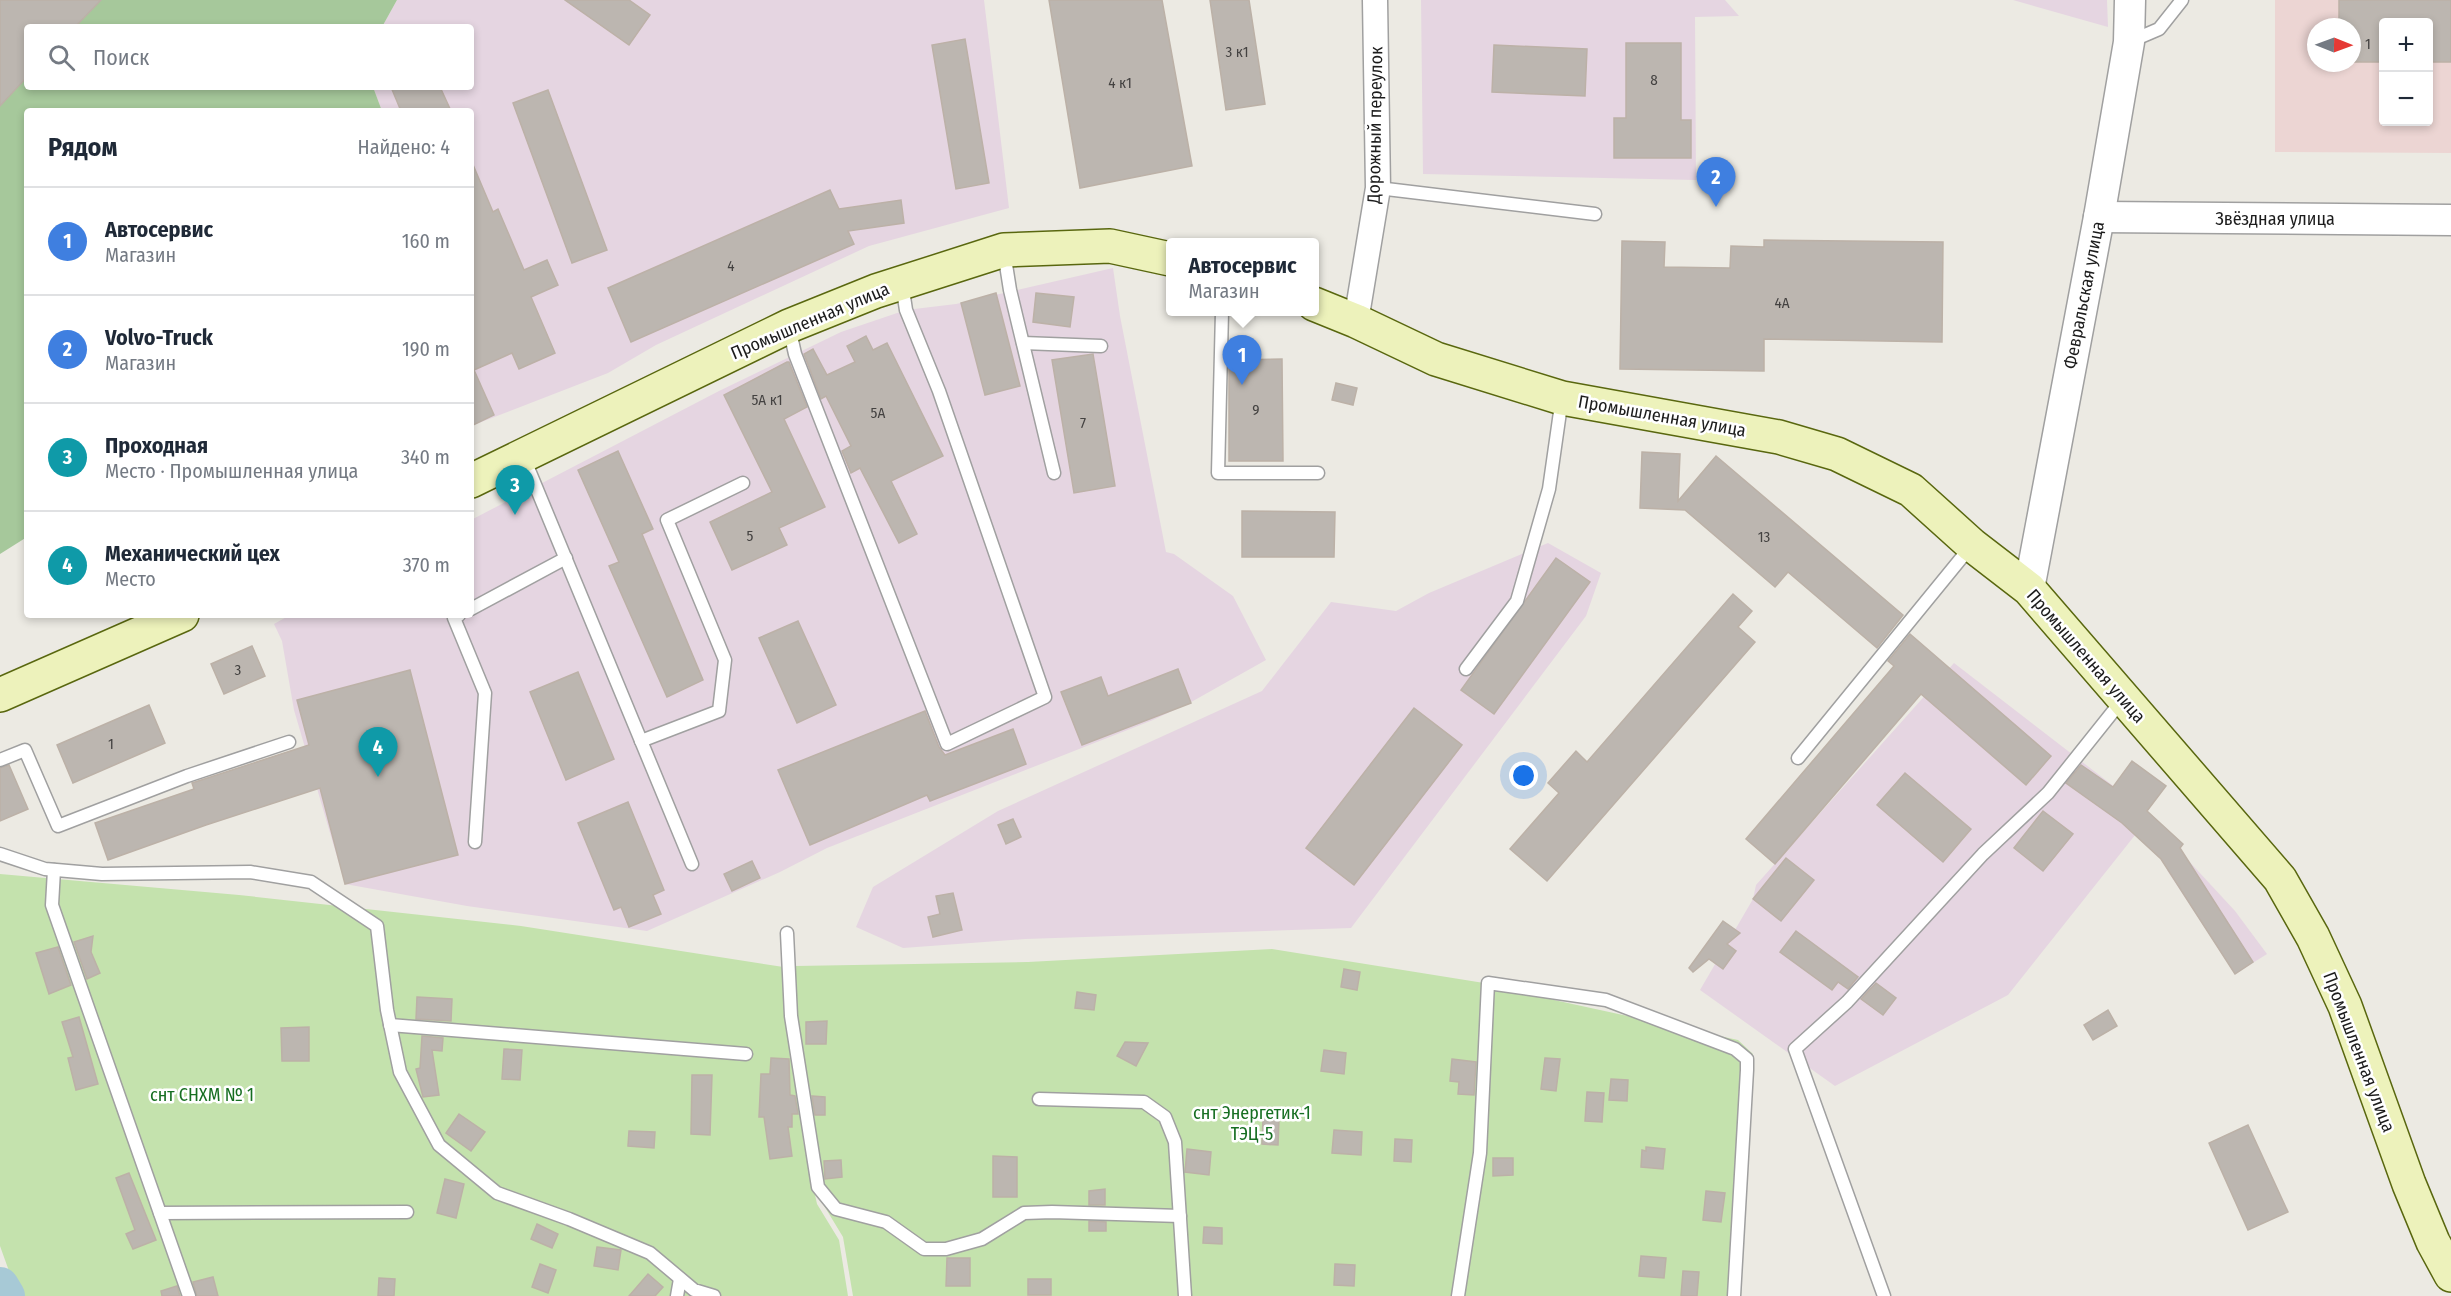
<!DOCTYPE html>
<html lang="ru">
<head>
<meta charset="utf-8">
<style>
  :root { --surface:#fff; --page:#f6f6f7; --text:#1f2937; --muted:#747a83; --line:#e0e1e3; --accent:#7c3aed }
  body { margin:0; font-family:"Fira Sans Condensed",sans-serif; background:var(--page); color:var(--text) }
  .controls { position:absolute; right:18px; top:18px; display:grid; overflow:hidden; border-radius:6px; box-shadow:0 3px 9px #0003 }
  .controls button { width:54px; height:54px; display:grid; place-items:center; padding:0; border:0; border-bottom:2px solid var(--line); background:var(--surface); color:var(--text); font:30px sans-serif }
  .compass { position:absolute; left:2307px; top:18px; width:54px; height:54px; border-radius:50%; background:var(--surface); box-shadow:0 3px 9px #0003; rotate:91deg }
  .you { position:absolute; left:1524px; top:776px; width:21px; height:21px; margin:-15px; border:4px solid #fff; border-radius:50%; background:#1a73e8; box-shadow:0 0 0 9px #1a73e833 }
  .badge { display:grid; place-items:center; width:39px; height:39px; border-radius:50%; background:var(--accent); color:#fff; font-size:20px; font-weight:700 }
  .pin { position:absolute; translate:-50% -50px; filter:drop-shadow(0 2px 3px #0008) }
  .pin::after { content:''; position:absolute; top:32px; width:21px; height:18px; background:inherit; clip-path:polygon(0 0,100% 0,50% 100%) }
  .popup { position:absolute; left:1166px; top:238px; width:153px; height:78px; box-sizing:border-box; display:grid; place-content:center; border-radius:6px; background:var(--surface); filter:drop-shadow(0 2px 4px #0005); font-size:20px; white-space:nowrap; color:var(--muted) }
  .popup b { font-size:22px; color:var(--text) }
  .popup::after { content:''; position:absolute; left:50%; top:100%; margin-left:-12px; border:12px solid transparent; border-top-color:var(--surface) }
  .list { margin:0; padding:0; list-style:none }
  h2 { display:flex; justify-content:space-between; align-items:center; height:78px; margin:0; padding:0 24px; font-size:26px }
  h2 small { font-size:20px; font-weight:400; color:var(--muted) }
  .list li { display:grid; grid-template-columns:39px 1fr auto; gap:18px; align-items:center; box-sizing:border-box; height:108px; padding:0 24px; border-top:2px solid var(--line) }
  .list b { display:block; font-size:22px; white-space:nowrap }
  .list p { margin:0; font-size:20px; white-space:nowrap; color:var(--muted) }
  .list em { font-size:20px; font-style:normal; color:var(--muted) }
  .icon { flex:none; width:33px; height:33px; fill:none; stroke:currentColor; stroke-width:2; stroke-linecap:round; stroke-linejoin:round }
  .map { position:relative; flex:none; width:2451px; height:1296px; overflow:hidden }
  .search { position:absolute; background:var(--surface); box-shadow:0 3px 9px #0003; left:24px; top:24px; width:450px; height:66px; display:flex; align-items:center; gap:15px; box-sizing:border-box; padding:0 21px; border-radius:6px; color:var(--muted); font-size:22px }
  .panel { position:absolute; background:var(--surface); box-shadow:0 3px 9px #0003; left:24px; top:108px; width:450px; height:510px; border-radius:6px }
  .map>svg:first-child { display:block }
</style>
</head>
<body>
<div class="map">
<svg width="2451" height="1296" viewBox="0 0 2451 1296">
  <rect width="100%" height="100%" fill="#eceae3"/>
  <path fill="#ecd5d3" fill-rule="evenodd" d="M2275 0H2451V153L2275 152ZM2384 22H2428V122H2384ZM2316 27H2352V63H2316Z"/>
  <g fill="#e5d5e1">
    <polygon points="397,0 984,0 1009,208 869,246 656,345 608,373 471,426 471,111 382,111 373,87 471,87 471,27 382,27"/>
    <polygon points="1421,0 1725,0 1739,16 1695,17 1696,180 1423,174"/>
    <polygon points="2013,0 2107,0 2108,27"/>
    <polygon points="1113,268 1120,316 1166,552 1174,554 1233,596 1266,660 1193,701 1153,720 827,848 780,872 647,931 467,906 345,884 294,710 282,641 274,624 290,615 471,615 471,520 719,391 841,332 906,310 956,304"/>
    <polygon points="1548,543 1601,573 1586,616 1351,928 1025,939 903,948 856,927 873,887 998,811 1262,691 1331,602 1396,611 1429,593"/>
    <polygon points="1954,663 2151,815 2008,995 1835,1086 1700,990 1753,899 1756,885"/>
    <polygon points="2186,858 2235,911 2267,954 2235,974 2167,870"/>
  </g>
  <polygon fill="#c4e2ad" points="0,874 239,895 521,926 790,968 795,1015 795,966 1028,962 1272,949 1527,990 1554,1000 1738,1040 1753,1054 1741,1296 853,1296 843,1237 820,1199 807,1137 802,1097 803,1140 817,1204 839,1240 848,1296 18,1296 0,1246"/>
  <polygon fill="#a6c89b" points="0,0 397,0 382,27 27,27 27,87 373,87 382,111 27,111 27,537 0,554"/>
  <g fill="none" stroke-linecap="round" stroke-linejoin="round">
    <polyline stroke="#a7c9d6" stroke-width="38" points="0,1286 6,1296"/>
  </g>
  <g fill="#bcb6b0" stroke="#bcb1a7" stroke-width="1.5">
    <polygon points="0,0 101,0 75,27 27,27 27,77 0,106"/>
    <polygon points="565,0 629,0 650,15 629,45"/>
    <polygon points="1049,0 1162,0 1192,166 1080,188"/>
    <polygon points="1210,0 1249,0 1265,104 1226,110"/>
    <polygon points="2339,0 2451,0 2451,62 2428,62 2428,22 2384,22 2384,62 2352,62 2352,27 2339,27"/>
    <polygon points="965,39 989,183 956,189 932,45"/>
    <polygon points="1626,43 1681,43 1681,120 1691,120 1691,158 1614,158 1614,118 1626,118"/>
    <polygon points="1494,45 1587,49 1585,96 1492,92"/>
    <polygon points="391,87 440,87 451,111 401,111"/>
    <polygon points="548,90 607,250 572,263 513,103"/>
    <polygon points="471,160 493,212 498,209 524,270 547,260 558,285 531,297 555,353 519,369 512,353 474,370 494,415 471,426"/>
    <polygon points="830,190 839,209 901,200 904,223 848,231 854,244 631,342 608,288"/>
    <polygon points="1764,240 1943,242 1942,342 1764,339 1764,371 1620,369 1622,241 1665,242 1664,267 1730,268 1731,246 1764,247"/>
    <polygon points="996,293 1020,386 985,395 961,303"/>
    <polygon points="1036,293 1074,297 1070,327 1033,322"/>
    <polygon points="866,336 873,350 887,343 943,456 891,481 917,534 899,543 860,468 851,473 842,451 851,446 826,396 821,399 804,354 813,349 827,375 855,362 847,346"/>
    <polygon points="1093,354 1115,486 1074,493 1052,360"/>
    <polygon points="1282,359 1283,461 1229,461 1229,360"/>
    <polygon points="787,362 789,362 807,407 784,419 825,507 779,528 787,545 732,570 710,522 772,492 724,395"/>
    <polygon points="1336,383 1357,388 1353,405 1332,400"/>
    <polygon points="618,451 653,529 642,534 703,680 667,697 609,566 619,562 578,470"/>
    <polygon points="1642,452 1680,454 1678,501 1716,456 1903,615 1877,648 1788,572 1775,587 1685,510 1640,508"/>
    <polygon points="1242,511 1335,512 1334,557 1242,557"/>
    <polygon points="1556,558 1590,582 1494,714 1461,690"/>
    <polygon points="1733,594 1752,611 1738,627 1755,642 1547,881 1510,849 1559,793 1548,783 1576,751 1587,762"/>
    <polygon points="798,621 836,705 797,723 759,638"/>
    <polygon points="1910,634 2051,756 2026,785 1921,694 1775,864 1746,839 1894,666 1888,661"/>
    <polygon points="252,646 265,676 224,694 211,664"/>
    <polygon points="1178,669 1191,703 1082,745 1061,692 1101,677 1108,696"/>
    <polygon points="410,670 458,855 345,884 320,788 206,825 108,860 95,823 194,789 192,783 309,745 297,700"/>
    <polygon points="578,672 614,759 566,780 530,692"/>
    <polygon points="149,705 165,743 73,783 57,745"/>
    <polygon points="1414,708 1462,745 1354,885 1306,848"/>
    <polygon points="925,711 939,747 945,755 1013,729 1026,764 930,801 927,795 810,845 778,770"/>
    <polygon points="2132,761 2166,786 2147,811 2183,844 2180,848 2253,962 2235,974 2161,859 2122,823 2066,783 2081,765 2113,787"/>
    <polygon points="9,765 28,809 0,821 0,768"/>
    <polygon points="1905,773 1971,829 1943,862 1877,805"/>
    <polygon points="628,802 664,890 653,895 661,914 629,927 621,907 614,910 578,823"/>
    <polygon points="2043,811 2073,834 2043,871 2014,848"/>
    <polygon points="1013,819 1021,837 1006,844 998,825"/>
    <polygon points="1786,858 1814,880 1781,921 1753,899"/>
    <polygon points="752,861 760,878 732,891 724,874"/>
    <polygon points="953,893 962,930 933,937 928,917 940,914 936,896"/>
    <polygon points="1723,921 1740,933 1727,944 1736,951 1723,969 1709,959 1693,972 1689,968"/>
    <polygon points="1796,931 1858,977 1848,989 1838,982 1832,990 1780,952"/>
    <polygon points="93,936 91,952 100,973 87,979 74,942"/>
    <polygon points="58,947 71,985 49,994 36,953"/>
    <polygon points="1344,969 1360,972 1357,990 1341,987"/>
    <polygon points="1876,983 1896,998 1883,1015 1861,999"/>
    <polygon points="1077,992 1096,995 1094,1010 1075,1008"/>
    <polygon points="417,997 452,999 451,1021 416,1019"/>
    <polygon points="2108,1010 2117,1026 2093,1040 2084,1025"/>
    <polygon points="79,1017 98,1084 76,1090 68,1058 73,1057 62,1022"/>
    <polygon points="827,1021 826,1044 806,1044 806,1022"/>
    <polygon points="309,1027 309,1061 282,1061 281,1028"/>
    <polygon points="422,1036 443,1038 442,1051 432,1050 439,1095 423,1097 416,1069 420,1068"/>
    <polygon points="1125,1042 1148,1043 1136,1066 1117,1056"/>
    <polygon points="504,1049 522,1050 520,1080 502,1079"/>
    <polygon points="1324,1050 1346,1053 1344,1074 1321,1071"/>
    <polygon points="771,1058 789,1059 790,1095 795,1096 798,1114 792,1114 792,1127 788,1127 792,1156 770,1159 764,1117 759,1117 761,1074 770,1074"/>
    <polygon points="1545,1058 1560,1059 1556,1091 1541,1089"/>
    <polygon points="1452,1059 1476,1062 1474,1095 1458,1094 1459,1082 1450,1081"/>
    <polygon points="692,1075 712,1075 710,1135 691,1134"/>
    <polygon points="1611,1079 1628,1080 1627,1101 1609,1100"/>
    <polygon points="1587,1092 1604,1093 1602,1122 1585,1121"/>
    <polygon points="812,1096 825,1097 825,1115 815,1115"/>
    <polygon points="459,1114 485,1132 471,1151 446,1133"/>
    <polygon points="1263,1119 1279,1120 1278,1145 1262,1144"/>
    <polygon points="2248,1125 2288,1212 2248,1230 2209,1143"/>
    <polygon points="1334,1130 1362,1132 1361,1155 1332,1153"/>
    <polygon points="629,1131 655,1132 654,1148 628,1146"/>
    <polygon points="1395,1139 1412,1140 1411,1162 1394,1161"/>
    <polygon points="1646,1147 1665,1149 1663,1169 1641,1167 1642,1150 1646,1151"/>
    <polygon points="1187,1149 1211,1152 1209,1175 1185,1172"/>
    <polygon points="993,1156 1017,1157 1017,1197 993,1197"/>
    <polygon points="1493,1158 1513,1158 1513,1175 1493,1176"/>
    <polygon points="841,1160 842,1177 825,1179 824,1161"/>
    <polygon points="129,1173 156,1240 133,1249 126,1234 135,1230 116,1178"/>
    <polygon points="445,1179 464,1184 456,1218 437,1213"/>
    <polygon points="1105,1189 1105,1205 1089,1205 1089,1191"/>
    <polygon points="1706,1191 1725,1193 1721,1222 1703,1220"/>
    <polygon points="1089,1221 1106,1222 1106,1231 1089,1231"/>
    <polygon points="537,1224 558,1234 552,1248 531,1239"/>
    <polygon points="1204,1227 1222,1228 1222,1244 1203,1243"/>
    <polygon points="597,1247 621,1250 618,1270 594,1266"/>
    <polygon points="1641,1256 1666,1258 1664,1278 1639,1276"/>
    <polygon points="947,1258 970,1258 970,1286 946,1286"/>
    <polygon points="540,1264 556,1270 548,1293 532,1287"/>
    <polygon points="1335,1264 1355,1265 1354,1286 1334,1285"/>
    <polygon points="1683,1271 1699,1272 1697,1296 1681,1296"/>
    <polygon points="648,1274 663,1287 655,1296 629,1296"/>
    <polygon points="213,1277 218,1296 197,1296 193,1282"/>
    <polygon points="379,1278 395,1279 394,1296 378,1296"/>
    <rect x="1028" y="1279" width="23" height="16"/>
    <polygon points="177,1286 180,1296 162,1296 161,1291"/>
  </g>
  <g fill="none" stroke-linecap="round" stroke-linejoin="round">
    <g stroke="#a0a0a0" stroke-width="15">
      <g id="service">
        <polyline points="2131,41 2159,29 2182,0"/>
        <polyline points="1378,188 1595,214"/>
        <polyline points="1004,252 1010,290 1054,473"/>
        <polyline points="1222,312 1218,473 1318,473"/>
        <polyline points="789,327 795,354 947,744 1045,697 939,391 906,310 902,284"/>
        <polyline points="1023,343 1101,346"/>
        <polyline points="524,458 692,864"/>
        <polyline points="471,609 566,558"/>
        <polyline points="459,615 454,618 485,693 475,842"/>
        <polyline points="1466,669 1517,601 1549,489 1562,398"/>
        <polyline points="641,741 719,711 725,660 667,520 743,483"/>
        <polyline points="1798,758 1972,545"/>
        <polyline points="0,760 25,750 58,826 187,776 289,742"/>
        <polyline points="0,854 45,869 102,874 250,872 311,882 377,926 387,1010 400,1072 439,1145 497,1193 569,1219 650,1253 694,1290 714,1296"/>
        <polyline points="54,870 52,905 189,1296"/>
        <polyline points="787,933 791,1016 818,1187 836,1209 886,1222 924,1249 946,1249 982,1239 1024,1213 1052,1212 1180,1216"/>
        <polyline points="390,1025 746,1054"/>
        <polyline points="1039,1099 1144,1102 1165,1117 1175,1142 1185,1296"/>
        <polyline points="160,1213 407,1212"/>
        <polyline points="677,1296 680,1279"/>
        <polyline points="1458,1296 1480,1153 1488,983 1606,1000 1735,1049 1747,1059 1747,1070 1734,1296"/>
        <polyline points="1884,1296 1795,1049 1847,1002 1983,854 2048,793 2123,699"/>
      </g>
    </g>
    <g stroke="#a0a0a0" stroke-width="27">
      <polyline id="minor" points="1356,321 1378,188 1375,0"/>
    </g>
    <g stroke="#a0a0a0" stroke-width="33">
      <g id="tertiary">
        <polyline points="2099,217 2451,220"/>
        <polyline points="2029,589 2099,217 2129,42 2130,0"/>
      </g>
    </g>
    <g stroke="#59670f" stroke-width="36">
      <g id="secondary">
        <polyline points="1314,304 1356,321 1436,359 1562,398 1779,437 1837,454 1911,490 1972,545 2029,589 2280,879 2313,937 2345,1006 2409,1184 2433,1242 2451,1275"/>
        <polyline points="471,481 789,326 876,291 1004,250 1110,246 1170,259"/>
        <polyline points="0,695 182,615"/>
      </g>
    </g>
    <use href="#service" stroke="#fff" stroke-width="12"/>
    <use href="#minor" stroke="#fff" stroke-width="24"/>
    <use href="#tertiary" stroke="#fff" stroke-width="30"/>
    <use href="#secondary" stroke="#edf2bb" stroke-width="33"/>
  </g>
  <g text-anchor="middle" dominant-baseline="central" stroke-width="5" stroke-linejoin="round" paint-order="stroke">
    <g font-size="15" fill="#444241">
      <text x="2368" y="44">1</text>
      <text x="1237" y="52">3 к1</text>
      <text x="1654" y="80">8</text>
      <text x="1120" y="83">4 к1</text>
      <text x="731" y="266">4</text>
      <text x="1782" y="303">4А</text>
      <text x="767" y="400">5А к1</text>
      <text x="1256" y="410">9</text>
      <text x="878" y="413">5А</text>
      <text x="1083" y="423">7</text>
      <text x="750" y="536">5</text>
      <text x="1764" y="537">13</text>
      <text x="238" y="670">3</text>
      <text x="111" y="744">1</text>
    </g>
    <g font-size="18" fill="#1c1c1c" stroke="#fff">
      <text transform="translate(1375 125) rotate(-89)">Дорожный переулок</text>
      <text x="2275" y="219">Звёздная улица</text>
      <text transform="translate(2084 295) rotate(-79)">Февральская улица</text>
      <text transform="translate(810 321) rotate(-23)">Промышленная улица</text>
      <text transform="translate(1662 416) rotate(10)">Промышленная улица</text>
      <text transform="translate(2086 656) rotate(49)">Промышленная улица</text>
      <text transform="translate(2359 1052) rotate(69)">Промышленная улица</text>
    </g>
    <g font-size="18" fill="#166e21" stroke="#fff">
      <text x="202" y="1095">снт СНХМ № 1</text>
      <text x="1252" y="1113">снт Энергетик-1<tspan x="1252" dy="21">ТЭЦ-5</tspan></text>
    </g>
  </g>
</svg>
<div class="controls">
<button>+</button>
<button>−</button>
</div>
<svg class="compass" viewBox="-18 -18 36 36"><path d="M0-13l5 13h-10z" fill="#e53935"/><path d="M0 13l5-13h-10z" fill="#747a83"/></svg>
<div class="you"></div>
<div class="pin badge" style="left:1242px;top:385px;background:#3f7fe0">1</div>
<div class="popup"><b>Автосервис</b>Магазин</div>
<div class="pin badge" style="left:1716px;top:207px;background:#3f7fe0">2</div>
<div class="pin badge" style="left:515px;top:515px;background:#0f9aa8">3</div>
<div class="pin badge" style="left:378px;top:777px;background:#0f9aa8">4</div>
<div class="search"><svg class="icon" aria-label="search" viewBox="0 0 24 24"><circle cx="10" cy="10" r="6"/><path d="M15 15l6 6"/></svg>Поиск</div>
<section class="panel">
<h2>Рядом<small>Найдено: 4</small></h2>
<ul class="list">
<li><span class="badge" style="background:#3f7fe0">1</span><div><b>Автосервис</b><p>Магазин</p></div><em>160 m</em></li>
<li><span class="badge" style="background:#3f7fe0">2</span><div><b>Volvo-Truck</b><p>Магазин</p></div><em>190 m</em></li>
<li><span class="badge" style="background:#0f9aa8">3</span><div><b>Проходная</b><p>Место · Промышленная улица</p></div><em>340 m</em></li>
<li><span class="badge" style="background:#0f9aa8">4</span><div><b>Механический цех</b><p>Место</p></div><em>370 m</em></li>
</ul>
</section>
</div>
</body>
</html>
